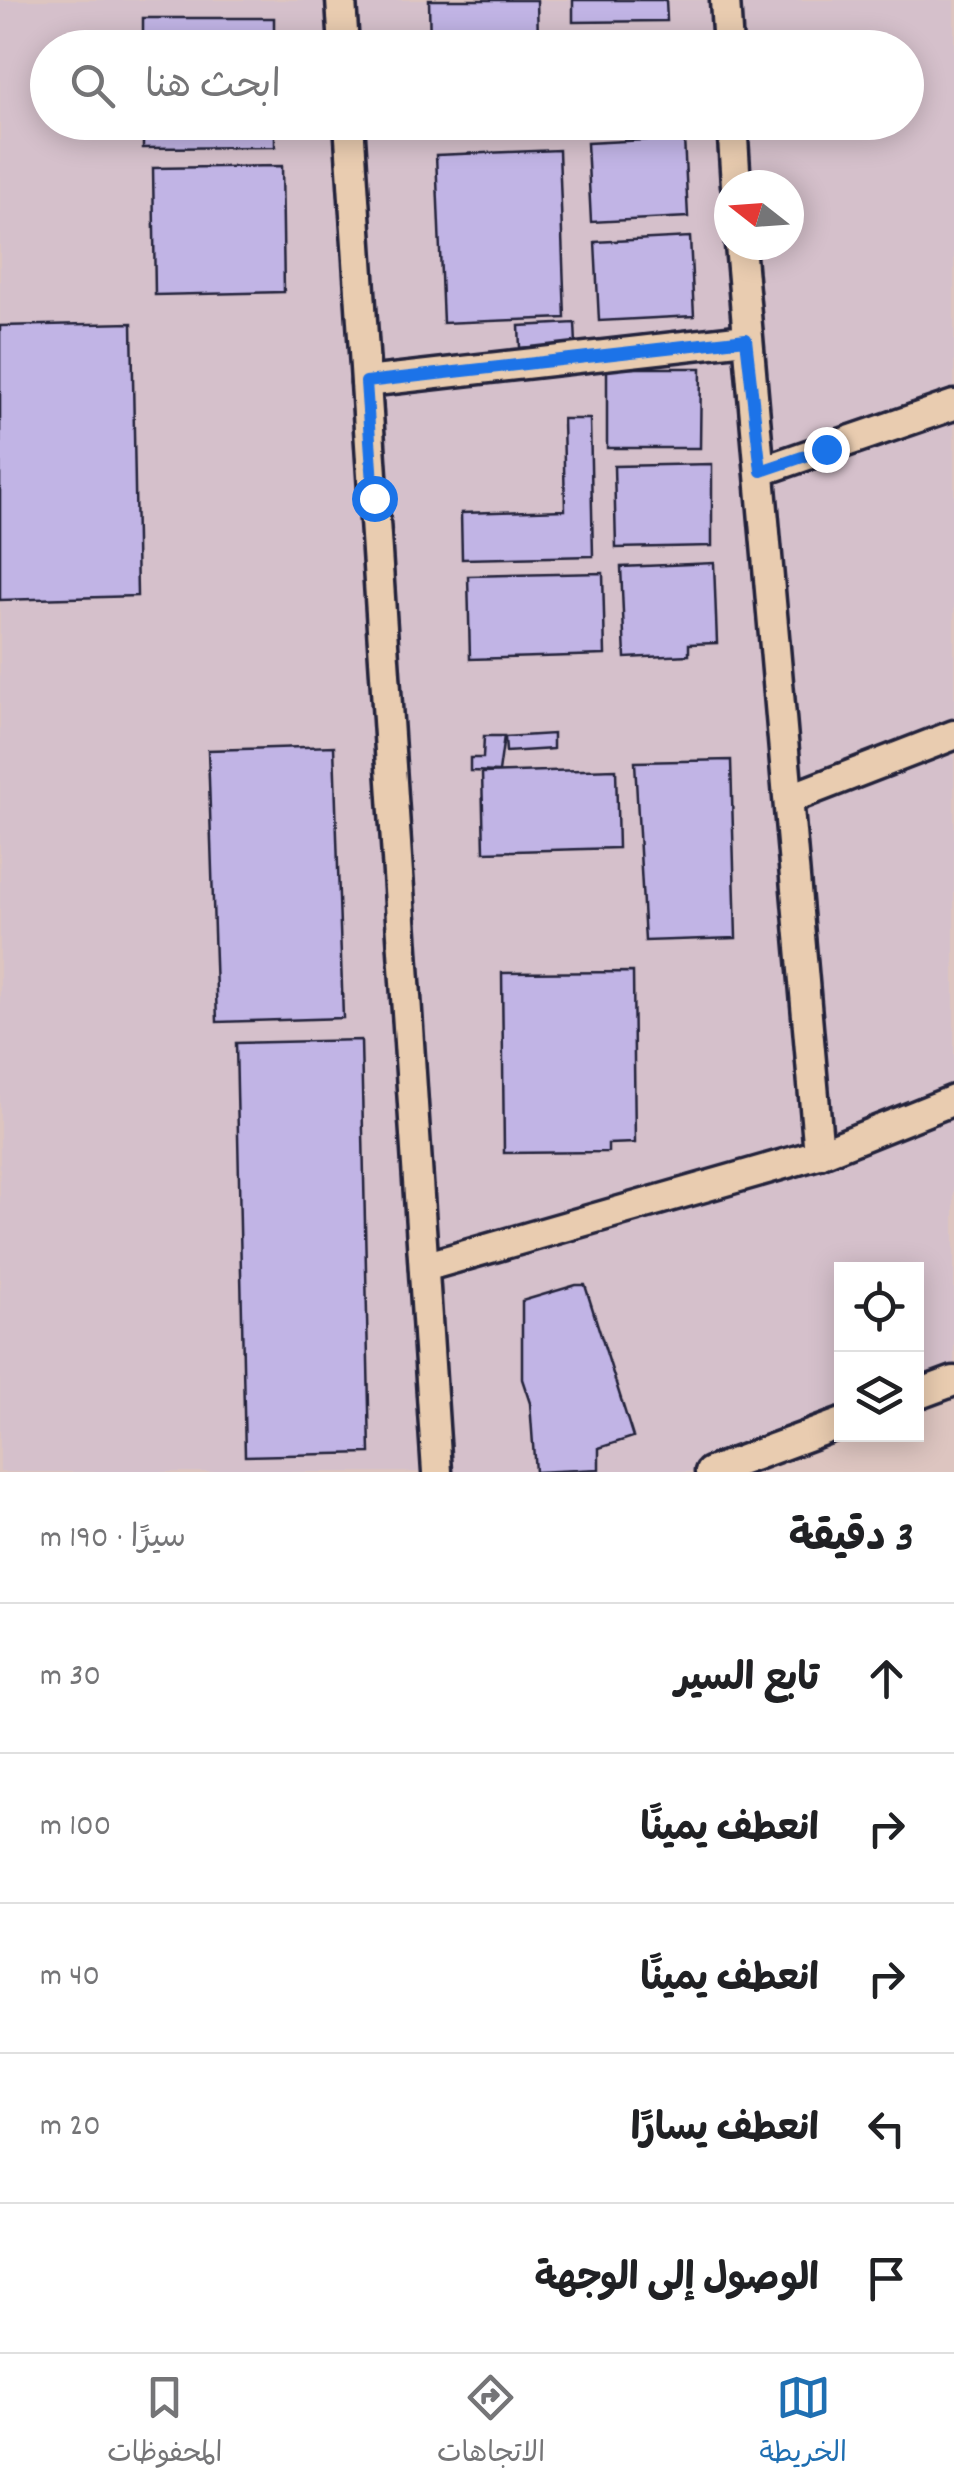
<!DOCTYPE html>
<html lang="ar">
<head>
<meta charset="utf-8">
<style>
  :root { --surface:#fff; --page:#f6f6f6; --text:#202124; --muted:#757577; --line:#e0e0e0; --accent:#1f6fb2 }
  body { margin:0; font-family:Dekko,"Playpen Sans Arabic",sans-serif; background:var(--page); color:var(--text); direction:rtl }
  .controls { position:absolute; right:30px; bottom:30px; display:grid; overflow:hidden; border-radius:0px; box-shadow:0 5px 25px #0003 }
  .controls button { width:90px; height:90px; display:grid; place-items:center; padding:0; border:0; border-bottom:2px solid var(--line); background:var(--surface); color:var(--text); font:50px sans-serif }
  .compass { position:absolute; left:714px; top:170px; width:90px; height:90px; border-radius:50%; background:var(--surface); box-shadow:0 5px 25px #0003; rotate:287deg }
  .stop { position:absolute; width:30px; height:30px; margin:-22px; border:8px solid #1a73e8; border-radius:50%; background:#fff }
  .stop.end { background:#1a73e8; border-color:#fff; box-shadow:0 2px 10px #0008 }
  .list { margin:0; padding:0; list-style:none }
  h2 { display:flex; justify-content:space-between; align-items:center; height:130px; margin:0; padding:0 40px; font-size:42px }
  h2 small { font-size:32px; font-weight:400; color:var(--muted) }
  .list li { display:grid; grid-template-columns:65px 1fr auto; gap:30px; align-items:center; box-sizing:border-box; height:150px; padding:0 40px; border-top:2px solid var(--line) }
  .list b { display:block; font-size:38px; white-space:nowrap }
  .list em { font-size:32px; font-style:normal; color:var(--muted) }
  .icon { flex:none; width:55px; height:55px; fill:none; stroke:currentColor; stroke-width:2; stroke-linecap:round; stroke-linejoin:round }
  .map { position:relative; flex:none; width:954px; height:1472px; overflow:hidden; direction:ltr }
  .search { position:absolute; background:var(--surface); box-shadow:0 5px 25px #0003; left:30px; right:30px; top:30px; height:110px; display:flex; align-items:center; gap:25px; box-sizing:border-box; padding:0 35px; border-radius:55px; color:var(--muted); font-size:38px }
  .sheet { height:880px; background:var(--surface) }
  nav { display:flex; justify-content:space-around; align-items:center; box-sizing:border-box; height:140px; border-top:2px solid var(--line); background:var(--surface); font-size:28px; color:var(--muted) }
  nav a { display:grid; justify-items:center; gap:5px }
  nav .on { color:var(--accent) }
  .map>svg:first-child { display:block }
</style>
</head>
<body>
<div class="map">
<svg width="954" height="1472" viewBox="0 0 954 1472">
  <rect width="100%" height="100%" fill="#ddc5c0"/>
  <filter id="ink" filterUnits="userSpaceOnUse"><feTurbulence type="fractalNoise" baseFrequency=".01" numOctaves="2"/><feDisplacementMap in="SourceGraphic" scale="20" xChannelSelector="R" yChannelSelector="G"/><feConvolveMatrix kernelMatrix="1 2 1 2 8 2 1 2 1" color-interpolation-filters="sRGB"/></filter>
  <g filter="url(#ink)">
    <path fill="#d5c0cb" fill-rule="evenodd" d="M0 0H954V1384L917 1399 916 1270H842L841 1429 732 1472H0ZM48 48H906V122H48ZM729 185H789V245H729Z"/>
    <g fill="#c1b4e5" stroke="#22223b" stroke-width="2.5">
      <polygon points="429,0 537,0 538,40 565,40 565,48 430,48"/>
      <polygon points="573,0 666,0 667,21 573,22"/>
      <rect x="143" y="18" width="131" height="30"/>
      <polygon points="677,38 678,48 579,48 578,43"/>
      <polygon points="143,122 275,122 275,147 143,148"/>
      <polygon points="431,122 547,122 547,133 432,136"/>
      <polygon points="684,138 688,217 591,222 587,143"/>
      <polygon points="559,150 565,318 443,323 436,155"/>
      <polygon points="282,166 284,292 155,295 153,168"/>
      <polygon points="690,237 694,316 599,321 595,242"/>
      <polygon points="132,323 137,596 0,600 0,326"/>
      <polygon points="575,323 576,344 520,348 519,326"/>
      <polygon points="607,368 701,368 700,448 607,448"/>
      <polygon points="563,419 590,419 593,556 462,559 461,513 565,510"/>
      <polygon points="712,464 712,546 616,548 614,466"/>
      <polygon points="714,563 717,643 689,644 689,655 625,658 621,567"/>
      <polygon points="603,573 605,655 470,659 468,576"/>
      <polygon points="553,734 553,749 506,752 505,737"/>
      <polygon points="484,736 504,736 499,772 470,771 470,758 483,758"/>
      <polygon points="334,746 343,1018 217,1022 208,750"/>
      <polygon points="731,760 736,938 645,941 635,762"/>
      <polygon points="616,769 618,848 484,852 482,773"/>
      <polygon points="633,972 635,1143 608,1144 608,1152 504,1153 502,973"/>
      <polygon points="361,1040 370,1453 245,1456 236,1043"/>
      <polygon points="576,1285 585,1285 633,1437 599,1448 599,1469 535,1472 530,1403 522,1379 522,1301"/>
    </g>
    <g fill="none" stroke-linecap="round" stroke-linejoin="round">
      <g stroke="#22223b" stroke-width="35">
        <g id="street">
          <polyline points="341,0 344,48"/>
          <polyline points="725,0 728,48"/>
          <polyline points="349,122 437,1472"/>
          <polyline points="732,122 736,185"/>
          <polyline points="740,245 819,1154"/>
          <polyline points="366,382 746,339"/>
          <polyline points="761,471 954,405"/>
          <polyline points="791,798 954,735"/>
          <polyline points="424,1267 819,1154 954,1100"/>
          <polyline points="916,1395 954,1381"/>
          <polyline points="710,1472 842,1423"/>
        </g>
      </g>
      <use href="#street" stroke="#e9ccb0" stroke-width="28"/>
    </g>
  </g>
  <g fill="none" stroke-linecap="round" stroke-linejoin="round" filter="url(#ink)">
    <polyline stroke="#1a73e8" stroke-width="12" points="374,498 366,382 746,339 761,471 826,449"/>
  </g>
</svg>
<div class="controls">
<button><svg class="icon" aria-label="locate" viewBox="0 0 24 24"><circle cx="12" cy="12" r="6"/><path d="M12 2v4M12 18v4M2 12h4M18 12h4"/></svg></button>
<button><svg class="icon" aria-label="layers" viewBox="0 0 24 24"><path d="M12 4l9 5-9 5-9-5zM3 14l9 5 9-5"/></svg></button>
</div>
<svg class="compass" viewBox="-18 -18 36 36"><path d="M0-13l5 13h-10z" fill="#e53935"/><path d="M0 13l5-13h-10z" fill="#757577"/></svg>
<div class="stop" style="left:374px;top:498px"></div>
<div class="stop end" style="left:826px;top:449px"></div>
<div class="search"><svg class="icon" aria-label="search" viewBox="0 0 24 24"><circle cx="10" cy="10" r="6"/><path d="M15 15l6 6"/></svg>ابحث هنا</div>
</div>
<section class="sheet">
<h2>3 دقيقة<small>سيرًا · 190 m</small></h2>
<ul class="list">
<li><svg class="icon" aria-label="ahead" viewBox="0 0 24 24"><path d="M12 20V5M6 11l6-6 6 6"/></svg><div><b>تابع السير</b></div><em>30 m</em></li>
<li><svg class="icon" aria-label="right" viewBox="0 0 24 24"><path d="M7 20v-9h11M14 6l5 5-5 5"/></svg><div><b>انعطف يمينًا</b></div><em>100 m</em></li>
<li><svg class="icon" aria-label="right" viewBox="0 0 24 24"><path d="M7 20v-9h11M14 6l5 5-5 5"/></svg><div><b>انعطف يمينًا</b></div><em>40 m</em></li>
<li><svg class="icon" aria-label="left" viewBox="0 0 24 24"><path d="M17 20v-9H6M10 6l-5 5 5 5"/></svg><div><b>انعطف يسارًا</b></div><em>20 m</em></li>
<li><svg class="icon" aria-label="arrive" viewBox="0 0 24 24"><path d="M6 21V4h12l-3 4 3 4H6"/></svg><div><b>الوصول إلى الوجهة</b></div></li>
</ul>
</section>
<nav>
<a class="on"><svg class="icon" aria-label="map" viewBox="0 0 24 24"><path d="M3 6l6-2 6 2 6-2v14l-6 2-6-2-6 2zM9 4v14M15 6v14"/></svg>الخريطة</a>
<a><svg class="icon" aria-label="directions" viewBox="0 0 24 24"><path d="M12 3l9 9-9 9-9-9zM9 14v-3h6M13 9l2 2-2 2"/></svg>الاتجاهات</a>
<a><svg class="icon" aria-label="saved" viewBox="0 0 24 24"><path d="M7 4h10v16l-5-4-5 4z"/></svg>المحفوظات</a>
</nav>
</body>
</html>
